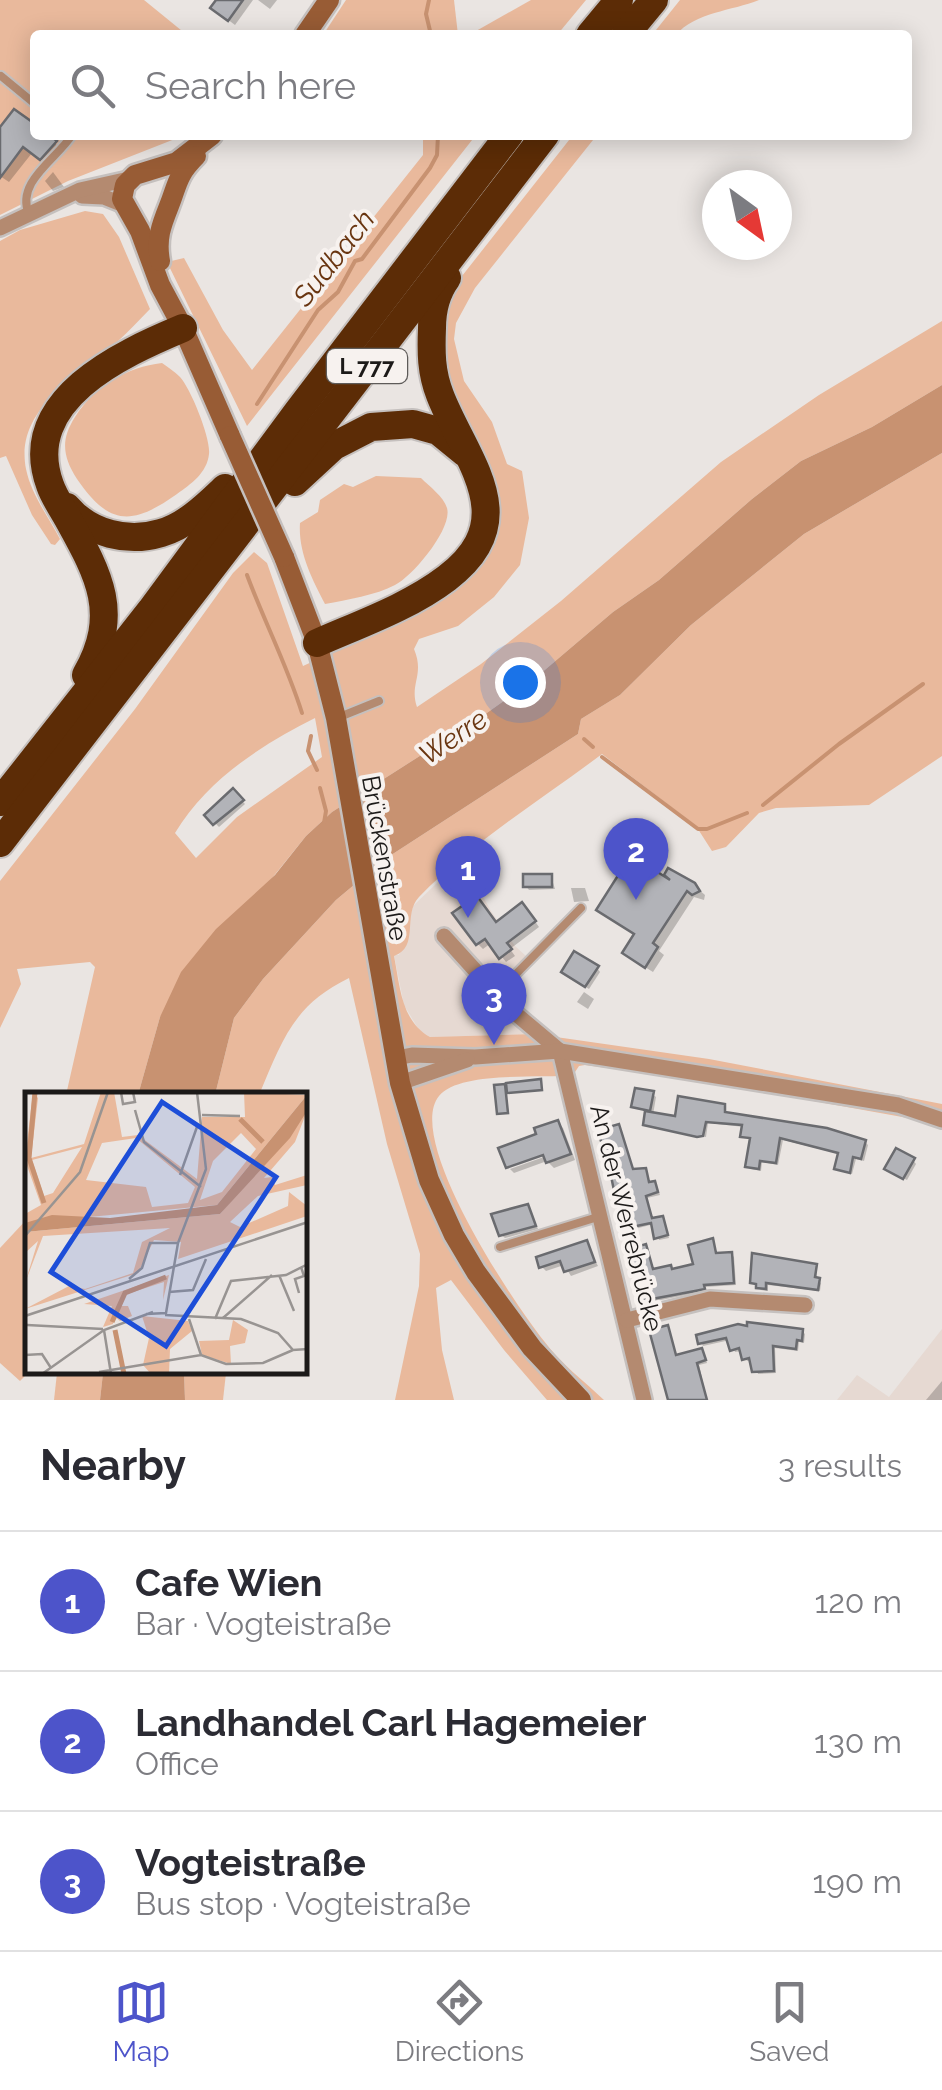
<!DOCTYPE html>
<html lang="en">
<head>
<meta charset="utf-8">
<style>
  :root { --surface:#fff; --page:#f2f2f3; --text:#2b2b33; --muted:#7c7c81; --line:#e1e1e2; --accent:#4d54ca }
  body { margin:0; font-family:Raleway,sans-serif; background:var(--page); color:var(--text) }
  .compass { position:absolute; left:702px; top:170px; width:90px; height:90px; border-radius:50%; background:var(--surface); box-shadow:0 5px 25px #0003; rotate:147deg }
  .you { position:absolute; left:520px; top:682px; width:35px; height:35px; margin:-25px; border:8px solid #fff; border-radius:50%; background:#1a73e8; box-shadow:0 0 0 15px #1a73e833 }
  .badge { display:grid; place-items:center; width:65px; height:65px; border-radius:50%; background:var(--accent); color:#fff; font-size:32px; font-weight:700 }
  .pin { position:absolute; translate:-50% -82px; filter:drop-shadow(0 2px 5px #0008) }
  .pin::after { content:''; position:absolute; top:52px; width:35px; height:30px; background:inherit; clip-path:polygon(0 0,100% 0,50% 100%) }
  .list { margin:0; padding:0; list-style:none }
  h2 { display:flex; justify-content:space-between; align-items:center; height:130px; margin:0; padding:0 40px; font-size:42px }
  h2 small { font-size:32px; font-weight:400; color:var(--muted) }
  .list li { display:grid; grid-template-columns:65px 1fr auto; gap:30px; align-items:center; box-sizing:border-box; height:140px; padding:0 40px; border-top:2px solid var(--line) }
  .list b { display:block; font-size:38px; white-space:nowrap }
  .list p { margin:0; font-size:32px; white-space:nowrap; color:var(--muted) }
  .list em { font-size:32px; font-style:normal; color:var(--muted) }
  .icon { flex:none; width:55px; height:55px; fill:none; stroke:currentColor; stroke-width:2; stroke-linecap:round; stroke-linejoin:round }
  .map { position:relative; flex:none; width:942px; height:1400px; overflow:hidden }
  .search { position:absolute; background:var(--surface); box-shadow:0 5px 25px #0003; left:30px; right:30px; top:30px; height:110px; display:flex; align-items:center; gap:25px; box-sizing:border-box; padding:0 35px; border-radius:10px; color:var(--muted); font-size:38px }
  .sheet { height:550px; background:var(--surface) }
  nav { display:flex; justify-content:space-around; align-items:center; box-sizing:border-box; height:140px; border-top:2px solid var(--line); background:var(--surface); font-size:28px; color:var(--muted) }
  nav a { display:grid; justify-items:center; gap:5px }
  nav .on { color:var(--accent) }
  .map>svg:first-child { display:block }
</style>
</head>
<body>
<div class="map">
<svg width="942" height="1400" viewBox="0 0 942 1400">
  <rect width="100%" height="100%" fill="#eae5e2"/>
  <g fill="#e6d9d2">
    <polygon points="462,859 491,911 515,946 526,956 501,988 505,1009 535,1034 430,1037 419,1030 404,1005 394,955 399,955 413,906"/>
    <polygon points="942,1329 942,1400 837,1400 857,1375 889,1397"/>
  </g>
  <g fill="#e9b99c" fill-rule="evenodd">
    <polygon points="0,0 144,0 187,35 35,35 35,135 185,135 68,181 0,215"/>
    <polygon points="346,0 454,0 458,35 323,35"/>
    <polygon points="531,0 586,0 557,35 469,35"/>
    <path d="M680 0H759C732 11 695 12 676 35H652Z"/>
    <polygon points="423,135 476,135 247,426 167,262 184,258 223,330 252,370 423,155"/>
    <path d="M573 135H597L475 288 456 323 454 339 464 381 492 422 507 464 522 471 529 518 520 565 494 597 458 626 419 639 414 649C425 675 409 684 417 707L481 664 561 601 721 462 819 395 942 321V385L872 427 801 461 752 499 659 580 613 612 533 680 484 715 332 812 306 836 160 1017 138 1095H66L95 967 90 962 17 969 21 984 0 1028V881L135 709 233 573 254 552 267 563 303 666 407 618 468 576 490 473 480 447 435 358 451 290ZM315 718 322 757 237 817 196 858 175 833C207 780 261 745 315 718Z"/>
    <path d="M85 211 103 214 119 237 150 309C139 320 128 332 117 342 80 375 14 408 26 469 31 494 48 516 60 539L55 545 51 544 32 515 6 456 0 458V241L20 230Z"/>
    <path d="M162 363C168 367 175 372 180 377 191 389 211 439 209 454 207 473 191 484 177 494 132 526 109 526 77 479 62 456 61 439 75 417 95 386 127 367 162 363Z"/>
    <path d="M942 453V756L869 805 776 808 759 813 726 847 712 851 696 826 602 754C541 800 472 842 419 897 402 915 420 947 394 956 400 986 401 1021 430 1037L535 1034 709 1059 942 1104V1129L919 1120 703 1081 585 1065 579 1066 573 1075C543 1079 460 1070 439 1096 404 1139 514 1304 544 1341 560 1363 584 1381 604 1400H547L504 1350 451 1280 436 1288 442 1350 454 1400H395L419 1286 420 1254 387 1144 349 978C293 1005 282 1041 259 1095H215L234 1018 263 979 336 900 385 859 578 734 581 719 620 695 691 625 804 534Z"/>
    <path d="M376 476 421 478C429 486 444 497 447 508 453 528 413 576 395 585 376 595 347 600 325 604 312 579 298 552 300 523L318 512 320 500 344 484 353 487Z"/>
    <polygon points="27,1219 28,1373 20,1381 0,1363 0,1248"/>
    <polygon points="57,1373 103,1373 100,1400 54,1400"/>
    <polygon points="184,1373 226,1373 223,1400 185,1400"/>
  </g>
  <g fill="#c89271">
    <polygon points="942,385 942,453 804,534 691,625 620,695 581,719 578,734 385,859 336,900 263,979 234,1018 215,1095 138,1095 160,1017 181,972 216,929 275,875 306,836 332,812 484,715 533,680 613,612 659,580 752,499 801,461 872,427"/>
    <polygon points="103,1373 184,1373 185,1400 100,1400"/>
  </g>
  <g fill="#0003">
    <polygon points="219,0 253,0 235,25 219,13"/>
    <polygon points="258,0 277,0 270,9"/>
    <polygon points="35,128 35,135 45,135 63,150 49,166 32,153 9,182 0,176 0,132"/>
    <polygon points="53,172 64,187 53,191 45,181"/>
    <polygon points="233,791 245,804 219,827 207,815"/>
    <polygon points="551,876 555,889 529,890 526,886"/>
    <polygon points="571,888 585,888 589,901 574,902"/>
    <polygon points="677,888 697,888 705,895 704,900 694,897 659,951 664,955 653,972 632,959"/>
    <polygon points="468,905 497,924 527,910 539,927 510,949 515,956 506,962 491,943 483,949 478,944"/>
    <polygon points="597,968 600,972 589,989 567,975"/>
    <polygon points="584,992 594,999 588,1009 577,1002"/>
    <polygon points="652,1094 656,1097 653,1115 677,1119 724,1106 727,1115 865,1142 868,1145 864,1161 856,1159 852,1174 840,1171 837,1168 840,1154 783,1140 778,1165 762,1162 761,1171 751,1169 748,1166 753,1140 743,1136 744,1127 708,1123 706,1137 649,1127 646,1124 648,1112 634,1106"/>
    <polygon points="558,1123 563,1128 575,1160 554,1168 547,1161 514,1173 510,1169 555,1153 540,1136"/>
    <polygon points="618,1127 634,1171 645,1170 650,1185 657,1186 660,1195 647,1198 653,1221 662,1218 665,1221 669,1238 659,1240 654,1224 627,1231 625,1228 619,1177 613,1156 608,1154"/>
    <polygon points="913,1160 916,1164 907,1180 891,1172"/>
    <polygon points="528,1207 538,1229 505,1238 501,1235"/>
    <polygon points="712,1240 718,1255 731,1254 734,1257 736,1285 705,1287 706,1291 646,1303 643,1300 645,1247 654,1272 673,1271 696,1266"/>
    <polygon points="586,1243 598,1266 571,1276 564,1265 546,1271 542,1267"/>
    <polygon points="816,1266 817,1280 821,1283 820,1291 768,1285 768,1291 761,1290 753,1282"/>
    <polygon points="667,1328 677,1358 702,1351 704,1354 707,1363 699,1365 707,1400 669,1400"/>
    <polygon points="802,1331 805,1334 804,1343 799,1342 798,1351 775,1348 776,1373 758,1374 752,1360 747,1361 742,1351 735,1352 730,1340 703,1346 699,1337"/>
    <polygon points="942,1381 942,1400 926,1400"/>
  </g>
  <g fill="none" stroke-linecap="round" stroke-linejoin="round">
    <g stroke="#c89271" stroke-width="4">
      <polyline points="429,0 426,14 431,35"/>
      <polyline points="257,404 318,310 338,292 355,261 362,259 430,168 437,155 438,135"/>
      <path d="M247 575C264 621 287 665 302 713"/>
      <polyline points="311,736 308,751 317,770"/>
      <polyline points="584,739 593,747"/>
      <polyline points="602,757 698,829 707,829 747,813"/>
      <polyline points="320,788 326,811 324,823"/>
      <polyline points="763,805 839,744 923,684"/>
    </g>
  </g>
  <g fill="#b2b3b8" stroke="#6a6b6f" stroke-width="2.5">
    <polygon points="216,0 243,0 228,21 210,8"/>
    <polygon points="14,109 35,124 35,135 49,135 57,141 40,160 23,147 0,178 0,127"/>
    <polygon points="233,788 244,800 213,825 204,815"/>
    <polygon points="631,855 670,880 664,875 668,868 695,883 700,891 692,895 687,891 653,943 658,947 645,968 622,953 634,934 596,910"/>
    <rect x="523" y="874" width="29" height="13"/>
    <polygon points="472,889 496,922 522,902 536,921 507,943 512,949 499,959 485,939 476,945 452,913 465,904 460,898"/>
    <polygon points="574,951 599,966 585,987 561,972"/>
    <polygon points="541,1079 542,1090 507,1093 506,1083"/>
    <polygon points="505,1084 508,1113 497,1114 494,1085"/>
    <polygon points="635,1088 654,1091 650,1111 631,1107"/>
    <polygon points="678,1096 725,1104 725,1112 827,1128 866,1140 861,1159 853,1157 850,1173 834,1169 838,1153 780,1138 776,1163 760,1161 759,1169 745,1167 750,1138 740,1137 742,1125 706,1122 703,1136 697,1137 643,1125 645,1111 675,1116"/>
    <polygon points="558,1120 571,1154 546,1163 543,1155 506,1168 498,1148 536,1134 534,1128"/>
    <polygon points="619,1124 633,1169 646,1168 649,1182 655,1181 658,1192 646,1196 652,1218 663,1216 668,1235 654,1239 651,1223 622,1229 611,1176 616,1175 610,1154 605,1156 598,1130"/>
    <polygon points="896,1148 915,1158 903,1179 884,1169"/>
    <polygon points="528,1204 536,1226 499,1236 491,1214"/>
    <polygon points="713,1238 716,1253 732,1252 734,1283 704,1285 705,1289 695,1291 641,1301 629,1249 646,1244 653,1269 671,1265 672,1269 693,1264 688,1245"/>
    <polygon points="587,1240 595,1262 564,1272 560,1261 539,1268 536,1257"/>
    <polygon points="752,1253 817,1264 815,1277 820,1278 818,1290 766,1283 766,1289 756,1288 756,1284 750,1283"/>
    <polygon points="747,1322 803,1329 802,1341 797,1340 796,1349 773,1346 774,1371 752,1372 749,1358 742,1360 739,1348 730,1351 726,1338 698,1344 696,1335 738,1324 747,1326"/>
    <polygon points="668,1325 676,1355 702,1348 706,1360 697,1363 707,1400 668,1400 649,1330"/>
  </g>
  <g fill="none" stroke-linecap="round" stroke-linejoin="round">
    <g stroke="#c5c0be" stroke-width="12">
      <g id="lane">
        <polyline points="1,76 35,104"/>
        <path d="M29 214C15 182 57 159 72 135"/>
        <polyline points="337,718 379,701"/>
        <polyline points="510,1005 507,989 513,977 581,908"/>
        <polyline points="500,1247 601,1216"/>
      </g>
    </g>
    <g stroke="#c5c0be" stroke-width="20">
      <g id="street">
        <polyline points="82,196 104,197 124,205"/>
        <polyline points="0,228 80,190 129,179"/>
        <polyline points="444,936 510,1009 560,1051"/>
        <polyline points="560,1051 644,1400"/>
        <polyline points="396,1058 412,1055 475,1057 560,1051 898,1105 942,1120"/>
        <polyline points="400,1083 467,1060"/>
        <polyline points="627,1320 710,1299 805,1305"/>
      </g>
    </g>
    <g stroke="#c5c0be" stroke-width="25">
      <g id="secondary">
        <polyline points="305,35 329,0"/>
        <polyline points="212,135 177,162 135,175 125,185 122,199 140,231 160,285 183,328 230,436"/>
        <path d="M160 261C156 239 161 226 169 206 178 183 177 175 196 156"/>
        <polyline points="284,557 317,643 336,718 400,1083 429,1180 454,1235 476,1272 532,1348 581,1400"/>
      </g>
    </g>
    <g stroke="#c5c0be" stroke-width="32">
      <g id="highway">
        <polyline points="590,35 619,0"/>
        <polyline points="625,35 654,0"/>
        <polyline points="295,482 334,446 371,427 413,424 438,431 465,453"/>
        <path d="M67 507C90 534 128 543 161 533 186 526 207 505 225 488"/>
        <path d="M317 643C360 624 409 607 447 578 525 519 465 460 440 395 431 372 431 352 432 328 432 310 436 293 447 278"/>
        <path d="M86 675C121 614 99 575 68 519 62 508 54 497 50 485 19 400 121 354 183 328"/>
        <polyline points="0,802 151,610 298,411 509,135"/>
        <polyline points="0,843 545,135"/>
      </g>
    </g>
    <use href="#lane" stroke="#b48a70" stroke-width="8"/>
    <use href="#street" stroke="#b48a70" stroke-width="15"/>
    <use href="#secondary" stroke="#985c35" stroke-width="20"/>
    <use href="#highway" stroke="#5c2c06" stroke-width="28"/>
    <g stroke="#c5c0be" stroke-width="25" stroke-linecap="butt">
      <polyline id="secondary-bridge" points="230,436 284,557"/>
    </g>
    <use href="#secondary-bridge" stroke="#985c35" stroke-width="20"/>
  </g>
  <g text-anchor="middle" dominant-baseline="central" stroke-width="8" stroke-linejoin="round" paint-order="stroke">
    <rect fill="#f7f2ef" stroke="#5e5b59" stroke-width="2.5" x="327" y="349" width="80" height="34" rx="8"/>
    <g font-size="22" font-weight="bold" fill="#1c1a19">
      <text x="367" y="366">L 777</text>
    </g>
    <g font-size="25" fill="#1c1a19" stroke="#f7f2ef">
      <text transform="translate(385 858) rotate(80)">Brückenstraße</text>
      <text transform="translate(627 1218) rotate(76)">An der Werrebrücke</text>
    </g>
    <g font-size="28" font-style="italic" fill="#693510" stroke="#f7f2ef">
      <text transform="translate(334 258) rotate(-52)">Sudbach</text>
      <text transform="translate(453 737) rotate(-34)">Werre</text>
    </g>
  </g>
  <g transform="translate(25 1092)">
    <rect width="282" height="282" fill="#eae5e2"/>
    <path d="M8 0 13 6 6 66 59 52 76 0H89L97 45 113 43 172 87 177 25H220L219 0 282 3 192 113 0 131V122L16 113 0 68ZM216 41 231 57 197 100 175 108 188 69ZM111 46 170 95 163 111 127 115 121 95 61 88 77 51ZM57 55 28 101 19 104 7 68ZM282 19 270 50 239 86 247 85 250 93 282 83V93L233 104 205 130 215 135 263 114 264 100 282 114V124L153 167 156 150 129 148 113 181 0 217 44 194 60 197 108 181 117 150 145 136 18 144 0 191 13 149 0 161V140L195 122ZM144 183 138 208 139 190 102 202 94 214H103L107 224 95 229 88 223V232L78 235 87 214 59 212ZM117 224 163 229 167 239 145 257 144 282H126L118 273 124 246ZM208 228 223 238 220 251 205 254 206 272 177 263 174 249 204 248Z" fill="#e9b99c" fill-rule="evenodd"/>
    <path d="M282 3V19L265 46 195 122 0 140V131L27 123 85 126 192 113Z" fill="#c89271"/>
    <path fill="none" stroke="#c89271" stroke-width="5" d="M10 0 4 66 19 111M215 27 238 50M87 230 100 201 141 185M90 238 99 282"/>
    <path fill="none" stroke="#989492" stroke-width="2.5" d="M96 0 98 12 110 10 108 0M110 18 119 50 176 95M177 23 215 24M155 83 173 32M0 144 55 80 83 0M254 183 269 219M104 187 117 176 125 151H153M144 200 168 198 181 167M274 201 270 187 279 184 276 175M121 222 141 221 153 151 181 77 172 0M140 223 216 227 253 241 268 258 283 257M0 224 283 130M198 226 247 183M164 227 176 263M190 227 206 189 261 183 283 172M2 233 78 237M79 238 86 282M0 263 17 262 26 276M74 280 176 263 201 272 238 271 268 258M17 282 79 238 128 220"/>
    <path fill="#1d4ed8" fill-opacity="0.15" stroke="#1d4ed8" stroke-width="5" d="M137 10 251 85 141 254 26 180Z"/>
    <rect width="282" height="282" fill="none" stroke="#1c1a19" stroke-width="5"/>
  </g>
</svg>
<svg class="compass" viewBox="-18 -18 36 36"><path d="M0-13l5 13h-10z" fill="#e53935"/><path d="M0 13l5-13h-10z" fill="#7c7c81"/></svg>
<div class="you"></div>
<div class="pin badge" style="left:468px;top:918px">1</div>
<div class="pin badge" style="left:636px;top:900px">2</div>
<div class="pin badge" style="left:494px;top:1045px">3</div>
<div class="search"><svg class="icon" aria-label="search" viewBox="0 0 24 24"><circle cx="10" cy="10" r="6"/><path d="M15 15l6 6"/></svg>Search here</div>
</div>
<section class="sheet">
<h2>Nearby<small>3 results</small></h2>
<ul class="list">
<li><span class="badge">1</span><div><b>Cafe Wien</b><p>Bar · Vogteistraße</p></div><em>120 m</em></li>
<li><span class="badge">2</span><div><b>Landhandel Carl Hagemeier</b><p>Office</p></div><em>130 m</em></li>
<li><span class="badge">3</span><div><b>Vogteistraße</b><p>Bus stop · Vogteistraße</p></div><em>190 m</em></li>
</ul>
</section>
<nav>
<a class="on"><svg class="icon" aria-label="map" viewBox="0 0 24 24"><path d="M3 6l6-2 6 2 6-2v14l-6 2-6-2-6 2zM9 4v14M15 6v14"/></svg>Map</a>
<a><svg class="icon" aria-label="directions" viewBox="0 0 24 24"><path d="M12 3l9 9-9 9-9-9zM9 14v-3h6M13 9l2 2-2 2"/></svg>Directions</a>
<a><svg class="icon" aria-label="saved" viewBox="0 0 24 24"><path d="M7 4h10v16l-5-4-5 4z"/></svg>Saved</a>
</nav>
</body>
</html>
